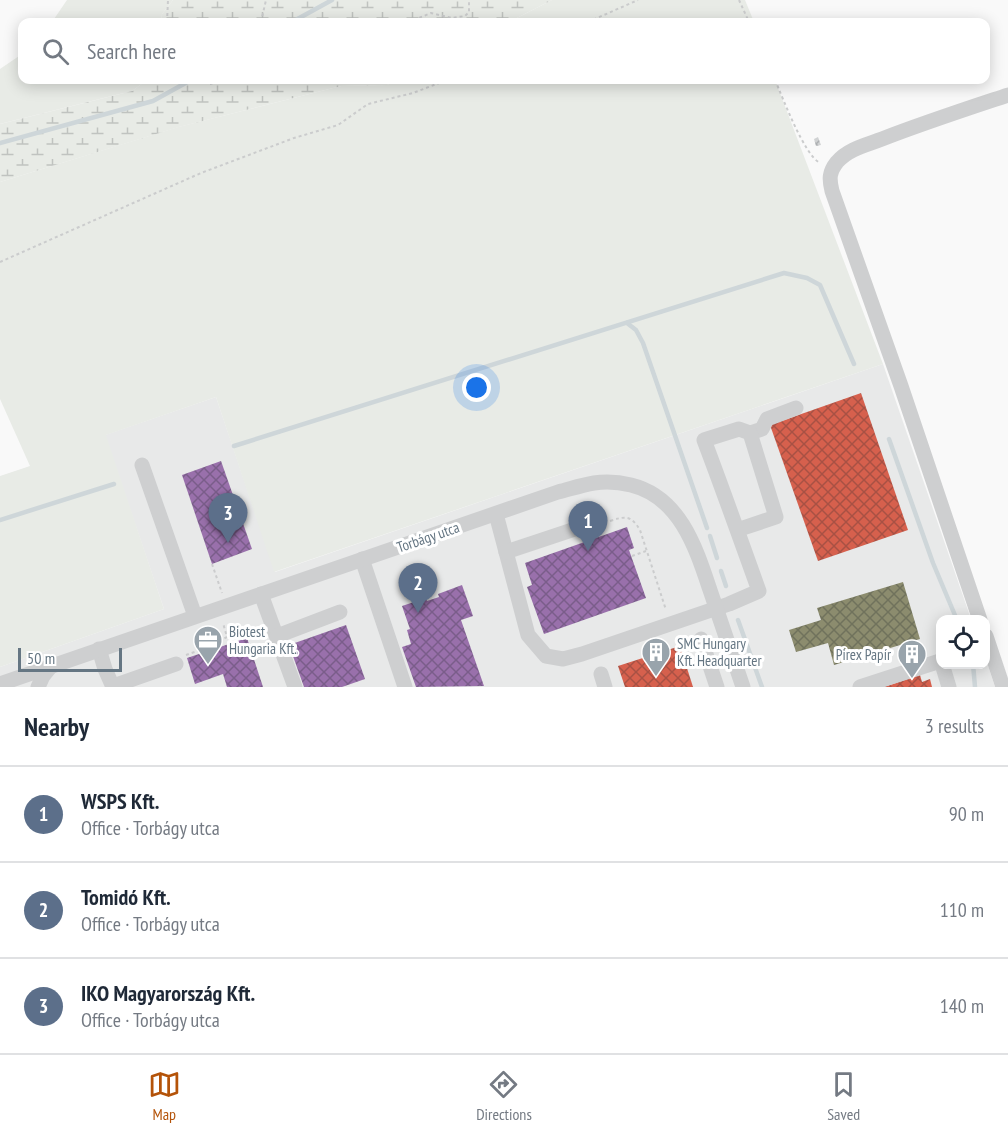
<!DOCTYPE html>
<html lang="en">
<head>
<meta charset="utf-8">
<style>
  :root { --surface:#fff; --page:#f6f6f7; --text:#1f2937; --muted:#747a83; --line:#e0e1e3; --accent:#b45309 }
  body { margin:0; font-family:"PT Sans Narrow",sans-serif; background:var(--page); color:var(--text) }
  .controls { position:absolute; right:18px; bottom:18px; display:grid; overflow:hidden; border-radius:12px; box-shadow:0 3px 15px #0003 }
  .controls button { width:54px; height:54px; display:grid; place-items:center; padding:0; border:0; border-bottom:2px solid var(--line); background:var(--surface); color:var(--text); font:30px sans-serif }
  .scale { position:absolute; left:18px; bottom:15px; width:104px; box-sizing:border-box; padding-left:6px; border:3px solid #657683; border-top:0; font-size:16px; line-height:21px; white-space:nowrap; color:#657683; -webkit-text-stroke:4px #fff; paint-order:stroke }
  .you { position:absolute; left:477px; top:388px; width:21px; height:21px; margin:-15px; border:4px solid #fff; border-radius:50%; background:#1a73e8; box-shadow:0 0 0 9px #1a73e833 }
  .badge { display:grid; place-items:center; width:39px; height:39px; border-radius:50%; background:var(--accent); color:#fff; font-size:20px; font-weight:700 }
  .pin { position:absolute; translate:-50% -50px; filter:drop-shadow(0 2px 3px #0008) }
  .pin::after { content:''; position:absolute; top:32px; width:21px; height:18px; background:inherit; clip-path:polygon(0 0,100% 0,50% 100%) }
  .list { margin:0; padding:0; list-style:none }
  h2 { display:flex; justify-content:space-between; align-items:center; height:78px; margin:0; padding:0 24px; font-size:26px }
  h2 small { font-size:20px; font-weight:400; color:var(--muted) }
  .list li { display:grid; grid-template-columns:39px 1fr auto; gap:18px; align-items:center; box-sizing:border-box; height:96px; padding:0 24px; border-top:2px solid var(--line) }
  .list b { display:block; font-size:22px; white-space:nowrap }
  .list p { margin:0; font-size:20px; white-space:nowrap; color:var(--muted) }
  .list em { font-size:20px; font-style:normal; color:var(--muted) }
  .icon { flex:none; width:33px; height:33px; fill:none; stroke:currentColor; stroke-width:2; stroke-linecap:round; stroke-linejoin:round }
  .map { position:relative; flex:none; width:1008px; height:687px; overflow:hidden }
  .search { position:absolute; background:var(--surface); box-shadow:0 3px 15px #0003; left:18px; right:18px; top:18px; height:66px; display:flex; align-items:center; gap:15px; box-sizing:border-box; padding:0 21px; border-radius:12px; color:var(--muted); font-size:22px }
  .sheet { height:366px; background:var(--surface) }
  nav { display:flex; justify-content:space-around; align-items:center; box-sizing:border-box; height:84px; border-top:2px solid var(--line); background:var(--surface); font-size:16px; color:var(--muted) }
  nav a { display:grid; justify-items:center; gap:3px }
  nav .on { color:var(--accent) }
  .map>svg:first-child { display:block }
</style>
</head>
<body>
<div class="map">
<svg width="1008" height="687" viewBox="0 0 1008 687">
  <defs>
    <pattern id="wetland-marsh" width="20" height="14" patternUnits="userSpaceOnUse" patternTransform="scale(1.5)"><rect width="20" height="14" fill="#e8ebe6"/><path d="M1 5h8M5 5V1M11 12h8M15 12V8" fill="none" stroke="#c0c3c0"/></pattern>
    <pattern id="shops-cross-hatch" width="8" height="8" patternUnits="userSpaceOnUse" patternTransform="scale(1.5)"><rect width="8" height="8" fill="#d6604d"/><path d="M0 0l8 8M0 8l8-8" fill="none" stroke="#a85144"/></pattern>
    <pattern id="offices-cross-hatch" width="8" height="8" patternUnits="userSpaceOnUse" patternTransform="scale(1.5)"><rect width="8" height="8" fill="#9970ab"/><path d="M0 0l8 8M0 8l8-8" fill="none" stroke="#7a5d8a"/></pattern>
    <pattern id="industry-cross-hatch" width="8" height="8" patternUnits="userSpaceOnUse" patternTransform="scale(1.5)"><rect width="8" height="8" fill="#8c8c6e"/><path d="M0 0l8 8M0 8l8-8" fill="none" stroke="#70725c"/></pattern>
    <pattern id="building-cross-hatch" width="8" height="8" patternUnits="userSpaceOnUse" patternTransform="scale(1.5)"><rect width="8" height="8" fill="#d0d2d3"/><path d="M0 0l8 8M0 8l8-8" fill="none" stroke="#acafb1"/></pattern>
  </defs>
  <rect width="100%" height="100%" fill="#f9f9f9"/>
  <polygon fill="#e8e9e9" points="883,364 971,619 940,620 940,664 986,664 986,660 995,687 0,687 0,667 164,609 105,435 216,397 275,572"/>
  <g fill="#e8ebe6">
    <polygon points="67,0 173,0 162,14 161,22 52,22"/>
    <polygon points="552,0 745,0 754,22 509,22"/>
    <polygon points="22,54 22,80 147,80 132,91 0,124 0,69"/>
    <polygon points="399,80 775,80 883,364 274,572 216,397 106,435 164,609 0,667 0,476 30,466 0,399 0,182 178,127 341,86 387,85"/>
  </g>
  <g fill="url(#wetland-marsh)">
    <polygon points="173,0 552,0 509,22 161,22 162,14"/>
    <polygon points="147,80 399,80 387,85 341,86 179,127 0,182 0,124 132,91"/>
  </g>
  <g fill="url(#shops-cross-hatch)">
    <polygon points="861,393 908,530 818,561 770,425"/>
    <polygon points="680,646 693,687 625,687 618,666"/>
    <polygon points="920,675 922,682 930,679 932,687 884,687"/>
  </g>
  <g fill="url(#offices-cross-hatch)">
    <polygon points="221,461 252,549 212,564 182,475"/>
    <polygon points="627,527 634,548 629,550 646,598 544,634 527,587 532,585 525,563"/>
    <polygon points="462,585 473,616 461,620 484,686 416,687 402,647 411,644 407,630 410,629 402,606 426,598 427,601 439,597 438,594"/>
    <polygon points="346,625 365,679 342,687 304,687 289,645"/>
    <polygon points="247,638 263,687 227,687 223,674 195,684 187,658"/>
  </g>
  <polygon fill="url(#industry-cross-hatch)" points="903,582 920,639 834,665 828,643 796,652 789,630 821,620 817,608"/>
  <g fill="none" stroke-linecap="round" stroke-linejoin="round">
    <g stroke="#ced6d9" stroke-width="4.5">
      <polyline points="292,22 332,0"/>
      <polyline points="0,143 153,101 191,80"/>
      <polyline points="627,323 636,330 643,343 707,528"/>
      <polyline points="889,439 933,563 957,620"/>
      <polyline points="234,446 784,273 807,278 820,285 854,364"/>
      <polyline points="0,520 114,484"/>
      <polyline points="710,536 717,558"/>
      <polyline points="721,571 726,586"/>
      <polyline points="738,620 762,687"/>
      <polyline points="973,664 975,687"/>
    </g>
  </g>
  <polygon fill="url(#building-cross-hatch)" points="818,137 821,145 816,146 814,139"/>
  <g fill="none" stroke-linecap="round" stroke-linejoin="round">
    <g stroke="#cbcccd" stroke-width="2" stroke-dasharray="3 3" stroke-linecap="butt">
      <polyline points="739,0 749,22"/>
      <polyline points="167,22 168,0"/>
      <polyline points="261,22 266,0"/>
      <polyline points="396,22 409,22 431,13 452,18 465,16 469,12 469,0"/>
      <polyline points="588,22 638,0"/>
      <path d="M775 80C783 98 804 155 820 163"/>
      <polyline points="210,84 222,80"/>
      <polyline points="0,262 201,173 294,138 338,125 368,104 413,93 447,80"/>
      <path d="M610 521C625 516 631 515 640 530L666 610"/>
      <polyline points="632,556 646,551"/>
      <polyline points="212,564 222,593"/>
      <polyline points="186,655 206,648 227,637 223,623"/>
    </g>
    <g stroke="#cecfd0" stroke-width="15">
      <polyline points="750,433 762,429 767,419 796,408"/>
      <polyline points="142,465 195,616"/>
      <path d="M496 514 528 635 546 656 563 659 582 654 729 604 759 591C741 541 723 490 704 440L739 429 750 433 776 517 737 530"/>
      <polyline points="506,552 596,522"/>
      <polyline points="362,559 405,687"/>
      <polyline points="261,594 295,687"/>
      <path d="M980 620 901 386 832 191C829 179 829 172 837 162 848 149 866 145 882 139 923 123 966 109 1008 95"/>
      <polyline points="277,636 340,612"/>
      <polyline points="986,636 1003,687"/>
      <polyline points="701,639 717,687"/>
      <polyline points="99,649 105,669 113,687"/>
      <polyline points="942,664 949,687"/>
      <polyline points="601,674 605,687"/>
      <path d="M0 684 558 492C570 489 582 485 594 483 606 481 619 482 631 485 680 497 696 548 710 590 721 623 732 655 743 687"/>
      <polyline points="113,686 176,664"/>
      <polyline points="38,687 43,676 51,666"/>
      <polyline points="860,687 940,661"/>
    </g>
  </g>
  <defs>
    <g id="office-pin" transform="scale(1.5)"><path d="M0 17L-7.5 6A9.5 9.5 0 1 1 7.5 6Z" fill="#99a4ac" stroke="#fff"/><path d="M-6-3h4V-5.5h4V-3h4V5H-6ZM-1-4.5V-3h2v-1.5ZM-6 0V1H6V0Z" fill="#fff"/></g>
    <g id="building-pin" transform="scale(1.5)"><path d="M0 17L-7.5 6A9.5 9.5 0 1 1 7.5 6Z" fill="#99a4ac" stroke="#fff"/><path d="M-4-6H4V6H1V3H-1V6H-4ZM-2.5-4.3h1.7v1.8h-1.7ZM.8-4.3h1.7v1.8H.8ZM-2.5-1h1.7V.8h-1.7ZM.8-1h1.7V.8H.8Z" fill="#fff"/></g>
  </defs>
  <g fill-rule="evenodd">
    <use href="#office-pin" x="208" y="640"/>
    <use href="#building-pin" x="656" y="652"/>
    <use href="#building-pin" x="912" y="654"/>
  </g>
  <g text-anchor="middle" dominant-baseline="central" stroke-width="6" stroke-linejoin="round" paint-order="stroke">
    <g font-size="15" fill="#657683" stroke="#fff">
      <text transform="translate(428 537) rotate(-19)">Torbágy utca</text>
    </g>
    <g font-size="15" fill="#657683" stroke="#fff" text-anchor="start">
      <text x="229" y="631">Biotest<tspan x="229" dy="17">Hungaria Kft.</tspan></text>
      <text x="677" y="643">SMC Hungary<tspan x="677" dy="17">Kft. Headquarter</tspan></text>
      <text x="891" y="654" text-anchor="end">Pirex Papír</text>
    </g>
  </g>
</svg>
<div class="controls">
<button><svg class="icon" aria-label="locate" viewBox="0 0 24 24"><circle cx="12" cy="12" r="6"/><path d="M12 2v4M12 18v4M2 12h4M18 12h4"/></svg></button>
</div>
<div class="scale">50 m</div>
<div class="you"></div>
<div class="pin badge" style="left:588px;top:551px;background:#5c6f8a">1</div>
<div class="pin badge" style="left:418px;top:613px;background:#5c6f8a">2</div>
<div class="pin badge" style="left:228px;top:543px;background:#5c6f8a">3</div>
<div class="search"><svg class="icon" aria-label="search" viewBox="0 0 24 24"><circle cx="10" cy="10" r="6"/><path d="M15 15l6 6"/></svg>Search here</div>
</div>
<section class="sheet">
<h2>Nearby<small>3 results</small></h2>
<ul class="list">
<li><span class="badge" style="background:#5c6f8a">1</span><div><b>WSPS Kft.</b><p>Office · Torbágy utca</p></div><em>90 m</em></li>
<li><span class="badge" style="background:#5c6f8a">2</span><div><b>Tomidó Kft.</b><p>Office · Torbágy utca</p></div><em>110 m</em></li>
<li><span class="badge" style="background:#5c6f8a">3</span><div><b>IKO Magyarország Kft.</b><p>Office · Torbágy utca</p></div><em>140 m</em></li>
</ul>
</section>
<nav>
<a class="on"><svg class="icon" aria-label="map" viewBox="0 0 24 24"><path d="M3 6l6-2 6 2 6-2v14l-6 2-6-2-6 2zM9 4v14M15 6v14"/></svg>Map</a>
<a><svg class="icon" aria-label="directions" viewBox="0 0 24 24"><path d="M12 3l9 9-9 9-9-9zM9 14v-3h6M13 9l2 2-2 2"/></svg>Directions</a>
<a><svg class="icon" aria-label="saved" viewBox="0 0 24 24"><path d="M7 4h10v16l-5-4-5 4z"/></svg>Saved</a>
</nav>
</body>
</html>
